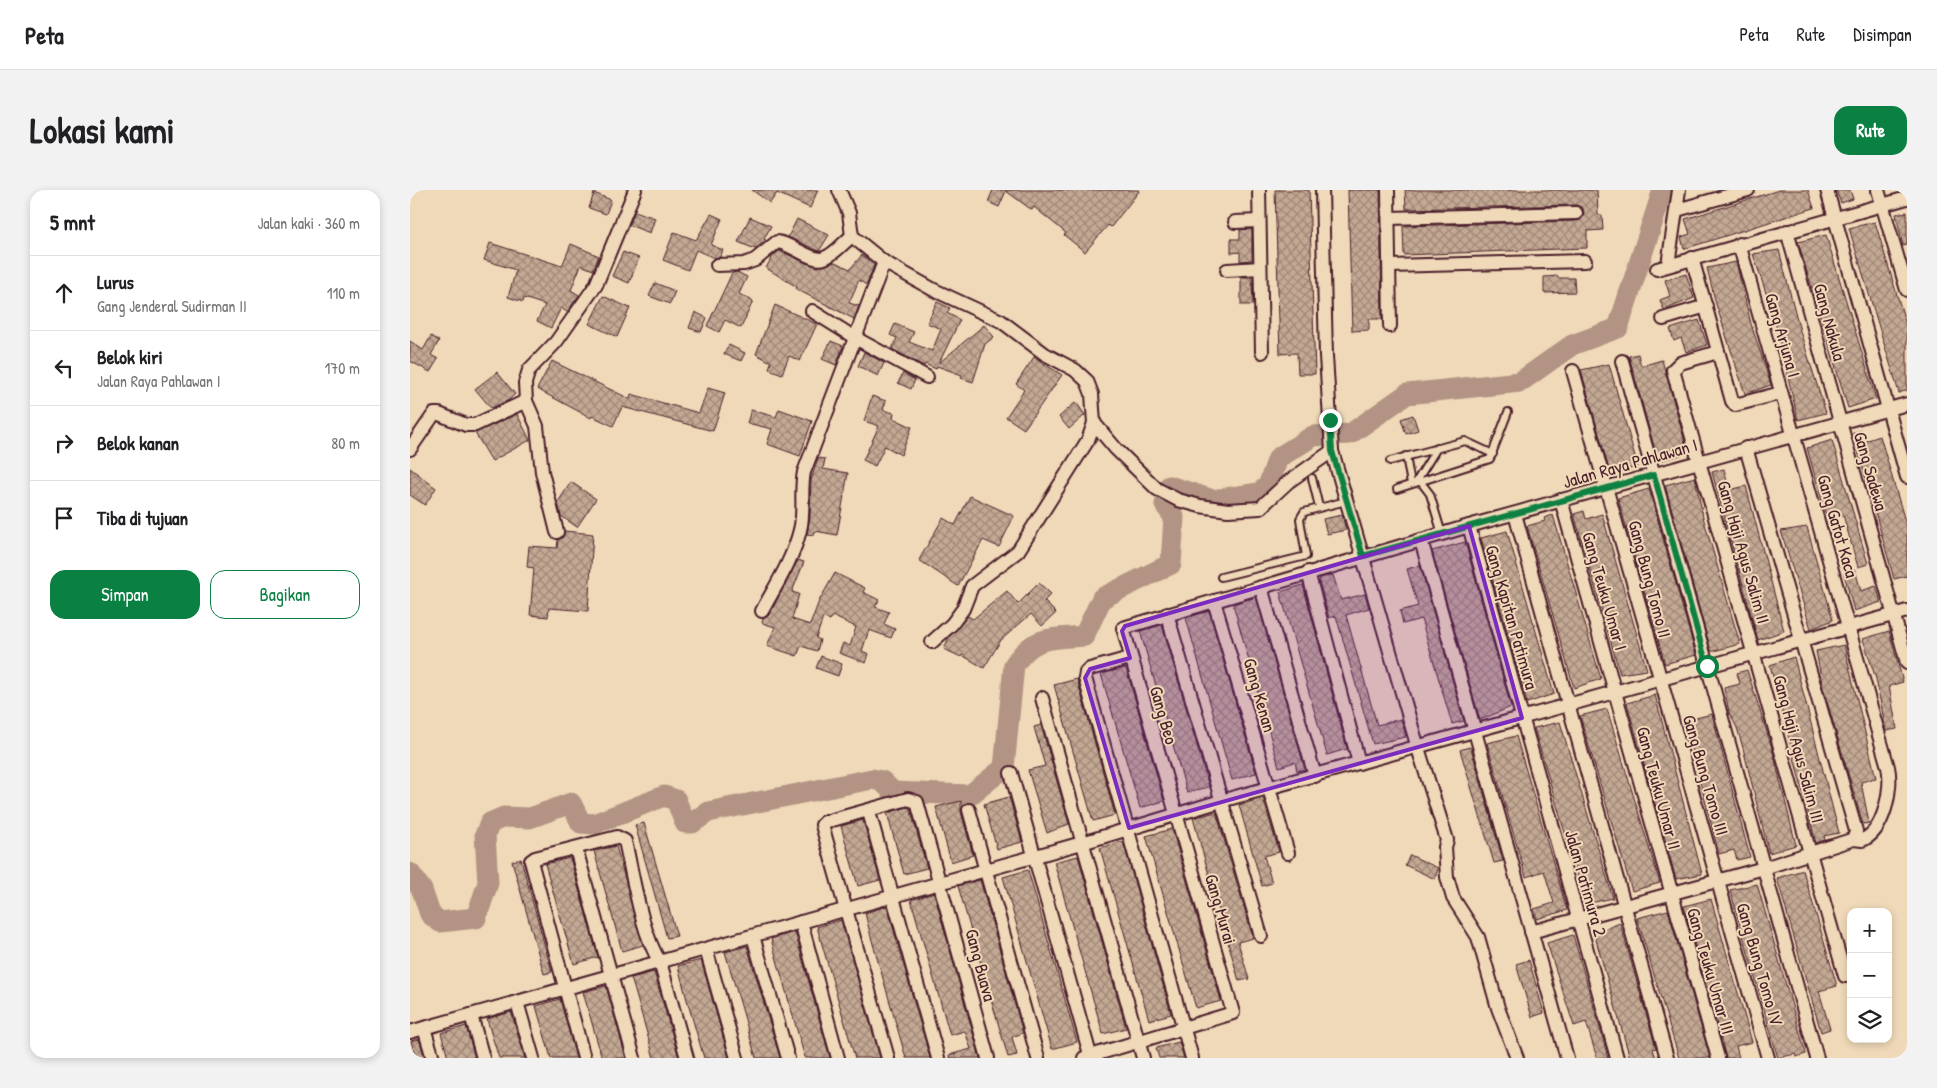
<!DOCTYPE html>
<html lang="id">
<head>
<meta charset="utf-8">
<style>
  :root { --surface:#fff; --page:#f2f2f2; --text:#202124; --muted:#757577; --line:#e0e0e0; --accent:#0b8043 }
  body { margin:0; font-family:"Patrick Hand",sans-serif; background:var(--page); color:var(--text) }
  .controls { position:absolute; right:15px; bottom:15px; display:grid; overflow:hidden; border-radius:10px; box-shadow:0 2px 8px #0003 }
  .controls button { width:45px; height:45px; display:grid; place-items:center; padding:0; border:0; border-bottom:1px solid var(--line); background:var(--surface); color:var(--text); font:25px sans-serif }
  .stop { position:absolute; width:15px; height:15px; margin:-11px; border:4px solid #0b8043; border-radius:50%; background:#fff }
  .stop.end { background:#0b8043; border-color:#fff; box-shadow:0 1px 5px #0008 }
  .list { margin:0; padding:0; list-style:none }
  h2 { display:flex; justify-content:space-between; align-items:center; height:65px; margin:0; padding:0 20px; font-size:21px }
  h2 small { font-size:16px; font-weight:400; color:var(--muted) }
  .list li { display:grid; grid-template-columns:32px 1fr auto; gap:15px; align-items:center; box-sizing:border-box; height:75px; padding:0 20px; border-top:1px solid var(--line) }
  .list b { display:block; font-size:19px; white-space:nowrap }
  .list p { margin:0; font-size:16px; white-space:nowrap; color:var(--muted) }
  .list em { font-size:16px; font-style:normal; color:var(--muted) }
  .actions { display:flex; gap:10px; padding:15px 20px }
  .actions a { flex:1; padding:11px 0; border:1px solid var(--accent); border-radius:15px; text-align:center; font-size:18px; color:var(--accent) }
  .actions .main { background:var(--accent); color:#fff }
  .icon { flex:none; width:28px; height:28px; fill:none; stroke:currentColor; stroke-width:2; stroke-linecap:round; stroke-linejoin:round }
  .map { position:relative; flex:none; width:1497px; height:868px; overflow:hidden; border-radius:15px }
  header { display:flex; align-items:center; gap:30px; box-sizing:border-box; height:70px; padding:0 25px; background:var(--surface); border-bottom:1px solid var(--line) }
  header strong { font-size:24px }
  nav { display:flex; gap:28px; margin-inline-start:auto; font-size:18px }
  .intro { display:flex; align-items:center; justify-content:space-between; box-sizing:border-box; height:120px; padding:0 30px }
  h1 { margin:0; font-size:35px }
  .button { padding:12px 22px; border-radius:15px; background:var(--accent); color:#fff; font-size:18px; font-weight:700 }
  main { display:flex; gap:30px; padding:0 30px }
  aside { flex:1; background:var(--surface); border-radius:15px; box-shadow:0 2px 8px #0003 }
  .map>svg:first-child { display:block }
</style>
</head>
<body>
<header>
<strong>Peta</strong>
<nav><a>Peta</a><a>Rute</a><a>Disimpan</a></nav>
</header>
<div class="intro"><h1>Lokasi kami</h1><a class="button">Rute</a></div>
<main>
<aside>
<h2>5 mnt<small>Jalan kaki · 360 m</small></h2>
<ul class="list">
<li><svg class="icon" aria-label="ahead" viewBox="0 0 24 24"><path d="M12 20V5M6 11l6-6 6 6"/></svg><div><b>Lurus</b><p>Gang Jenderal Sudirman II</p></div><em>110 m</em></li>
<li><svg class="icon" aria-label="left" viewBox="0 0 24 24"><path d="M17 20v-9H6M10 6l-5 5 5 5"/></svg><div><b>Belok kiri</b><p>Jalan Raya Pahlawan I</p></div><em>170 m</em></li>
<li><svg class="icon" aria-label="right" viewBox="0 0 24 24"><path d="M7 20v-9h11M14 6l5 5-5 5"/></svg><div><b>Belok kanan</b></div><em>80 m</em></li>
<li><svg class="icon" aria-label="arrive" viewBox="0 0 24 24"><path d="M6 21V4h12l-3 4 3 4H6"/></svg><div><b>Tiba di tujuan</b></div></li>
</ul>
<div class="actions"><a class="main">Simpan</a><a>Bagikan</a></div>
</aside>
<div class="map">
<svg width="1497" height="868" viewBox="0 0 1497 868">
  <defs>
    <pattern id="building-cross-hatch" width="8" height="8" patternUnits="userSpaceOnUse" patternTransform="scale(1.25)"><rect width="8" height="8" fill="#c3a893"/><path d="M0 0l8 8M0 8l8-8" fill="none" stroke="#a08878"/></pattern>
  </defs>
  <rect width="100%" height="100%" fill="#efd9b8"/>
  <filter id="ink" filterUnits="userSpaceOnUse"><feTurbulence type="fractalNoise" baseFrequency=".02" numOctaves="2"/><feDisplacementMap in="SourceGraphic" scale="10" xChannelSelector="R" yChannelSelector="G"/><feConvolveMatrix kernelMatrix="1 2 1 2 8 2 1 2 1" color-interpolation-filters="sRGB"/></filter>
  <g filter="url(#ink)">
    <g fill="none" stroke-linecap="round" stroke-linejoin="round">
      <path stroke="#b39484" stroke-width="21" d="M0 683 12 700 20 724 30 732 66 728 78 693 75 645 80 633 94 627 120 628 161 613 171 633 184 634 254 606 266 610 275 633H282L298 622 462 589 472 591 483 602 560 605 594 578 604 475C624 445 641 449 674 446L692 408 761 374 764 327 755 315 759 296 803 310 849 303 858 296 868 268 903 246 940 244 997 204 1110 192 1162 155 1208 138 1253 0"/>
    </g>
    <g fill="url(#building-cross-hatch)" stroke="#4a1f2b">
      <polygon points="342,0 408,0 400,18 367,3 360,13"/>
      <polygon points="583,0 730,0 701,37 698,35 675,62 654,45 656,43 624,17 622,20 596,1 589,17 578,12"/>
      <polygon points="865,0 899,0 905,184 888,184 887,163 870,164"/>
      <polygon points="938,0 970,0 972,129 959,129 959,140 942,141"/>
      <polygon points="995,0 1187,0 1188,25 1192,25 1193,40 1177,41 1177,58 994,65 993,36 1166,31 1171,30 1174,23 1173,18 1166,15 996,19"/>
      <polygon points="1369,0 1398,0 1404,18 1274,59 1271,47 1280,44 1275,29"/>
      <polygon points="1426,0 1440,0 1443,9 1431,13"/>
      <polygon points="184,3 201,10 196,24 179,18"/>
      <polygon points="225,21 245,28 240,43 219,35"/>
      <polygon points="1497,22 1497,55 1493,56 1486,24"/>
      <polygon points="301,24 312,29 301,55 313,60 310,67 304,68 286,60 278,80 253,70 264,42 286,50"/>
      <polygon points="340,27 361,36 354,49 356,50 345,59 328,52"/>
      <polygon points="387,29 419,45 409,61 378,47"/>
      <polygon points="1465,32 1497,138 1497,200 1489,203 1439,38"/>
      <polygon points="842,39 842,70 830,71 830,62 821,63 821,49 830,49 830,40"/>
      <polygon points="1416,45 1466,209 1438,218 1388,52"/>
      <polygon points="80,53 152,76 161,54 189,66 183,80 171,75 161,100 169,105 157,122 151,118 141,138 127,131 135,115 114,108 113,112 98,107 106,80 74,70"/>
      <polygon points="1369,60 1390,141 1416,223 1388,230 1364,127 1343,64"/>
      <polygon points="369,61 408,77 425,72 440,79 452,65 464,75 457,94 456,95 449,90 439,113 449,116 444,129 386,99 387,97 356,78 362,67"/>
      <polygon points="213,62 229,68 219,93 202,86"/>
      <polygon points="1326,72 1341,134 1361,195 1335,204 1306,114 1297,78"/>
      <polygon points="327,82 337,87 329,104 343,111 331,138 315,130 309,142 297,136 322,83"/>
      <polygon points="1276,84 1284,108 1254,120 1250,110 1260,106 1255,90"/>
      <polygon points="1148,86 1148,88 1164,88 1165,102 1134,103 1134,87"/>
      <polygon points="831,87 842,87 843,115 831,115"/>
      <polygon points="245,93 265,101 260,114 239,106"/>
      <polygon points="193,106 220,118 207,147 179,134"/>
      <polygon points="527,112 540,118 537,123 550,130 529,173 574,135 584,147 575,154 563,192 551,188 552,185 527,176 526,179 515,174 514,176 482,159 487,148 480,145 485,134 504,142 499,152 522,161 531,139 517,133"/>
      <polygon points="365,115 407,134 390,171 379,166 372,184 359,179 361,172 346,164"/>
      <polygon points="285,122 297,128 291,142 279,138"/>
      <polygon points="1289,130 1297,155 1276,162 1271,148 1264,151 1260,139"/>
      <polygon points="21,146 29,151 21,165 28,169 20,182 0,171 0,151 13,160"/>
      <polygon points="421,151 433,156 426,175 412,169"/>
      <polygon points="319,155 335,163 331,171 314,164"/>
      <polygon points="454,162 474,173 468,186 448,176"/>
      <polygon points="1228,164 1231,176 1252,170 1278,263 1248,271 1219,166"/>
      <polygon points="624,167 652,185 614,239 596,227 614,200 606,194"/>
      <polygon points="142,171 220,209 221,204 289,223 298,198 315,203 303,241 212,217 203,236 182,226 181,228 127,199"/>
      <polygon points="1199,174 1228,277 1200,283 1171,180"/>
      <polygon points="87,182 105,204 99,210 81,218 65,199"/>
      <polygon points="493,183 505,190 501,199 488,193"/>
      <polygon points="462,206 476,211 473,220 484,223 483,228 502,237 491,265 475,256 465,276 453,270 469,236 454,231"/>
      <polygon points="666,212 675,225 659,239 649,227"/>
      <polygon points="369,219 402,231 390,266 357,254 362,239 337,233 341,220 366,227"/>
      <polygon points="107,224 120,250 82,271 65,243"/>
      <polygon points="1003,225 1008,240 996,244 991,229"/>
      <polygon points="1452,240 1455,251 1470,246 1497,338 1497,386 1484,389 1443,243"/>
      <polygon points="1422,250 1458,374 1448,377 1433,325 1417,329 1397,258"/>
      <polygon points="408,268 415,269 413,279 438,283 427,345 405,341 404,345 397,344 400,327 401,290"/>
      <polygon points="0,278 26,298 15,315 0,305"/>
      <polygon points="1314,279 1319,300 1336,296 1374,441 1348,450 1302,282"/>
      <polygon points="1285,287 1293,327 1330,454 1304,461 1301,461 1255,295"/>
      <polygon points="161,292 186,309 167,337 151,326 148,312"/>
      <polygon points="1239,299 1286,465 1255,474 1208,308"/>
      <polygon points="560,306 604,326 589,357 573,350 548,396 509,370 533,328 545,335"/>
      <polygon points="1174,321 1176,329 1192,324 1237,480 1210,484 1164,324"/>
      <polygon points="932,325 936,340 917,344 913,329"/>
      <polygon points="1143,325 1191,489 1164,498 1117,336 1135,331 1134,328"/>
      <polygon points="1397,337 1423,430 1401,439 1371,341"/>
      <polygon points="155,341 183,344 178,421 139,418 138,427 120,425 124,378 117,377 119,356 147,358 148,350 153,347"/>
      <polygon points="1097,341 1144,504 1117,513 1071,348"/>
      <polygon points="1055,352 1101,517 1070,530 1022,361"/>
      <polygon points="388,370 394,372 382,402 389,404 382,429 400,435 409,411 425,383 455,398 453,402 469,410 465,417 479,422 474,434 485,439 481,448 459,440 452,461 459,464 456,473 429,463 433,453 440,456 446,437 422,426 420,430 413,428 406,448 410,450 407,461 391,456 387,466 357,456 365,437 352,433 353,429 359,425"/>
      <polygon points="1010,375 1054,531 1042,534 1011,429 993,434 990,421 1008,416 997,379"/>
      <polygon points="1445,380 1451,401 1466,396 1471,412 1444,421 1434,384"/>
      <polygon points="923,385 931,410 955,404 959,418 936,425 967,535 991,529 996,547 963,554 926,426 919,428 909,391 910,388"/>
      <polygon points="629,393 641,404 634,411 646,423 632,436 621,424 591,450 574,478 552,465 551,467 534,459 539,447 558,426 563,429 597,401 608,414"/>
      <polygon points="893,395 937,559 917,565 870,402"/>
      <polygon points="846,407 895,579 887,581 885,572 869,577 823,414"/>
      <polygon points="799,421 846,583 822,590 776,428"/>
      <polygon points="752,435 799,597 777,603 730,441"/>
      <polygon points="1479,441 1493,492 1479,496 1487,539 1476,541 1466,489 1453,449"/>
      <polygon points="1434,455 1466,588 1451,592 1459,633 1453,634 1413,498 1406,461"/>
      <polygon points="411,466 432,474 428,486 406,478"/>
      <polygon points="1384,467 1429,643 1414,646 1415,650 1406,653 1360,475"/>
      <polygon points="716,478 754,611 730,618 691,484"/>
      <polygon points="1337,480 1362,558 1386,655 1359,663 1333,558 1327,538 1319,522 1314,498 1330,494 1327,483"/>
      <polygon points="667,489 705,625 683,631 644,495"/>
      <polygon points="1245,505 1292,684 1266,689 1217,513"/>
      <polygon points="1197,519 1250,693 1222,701 1170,526"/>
      <polygon points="1302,524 1340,667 1327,670 1324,660 1309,664 1274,531"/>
      <polygon points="1150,532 1203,708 1176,714 1124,538"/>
      <polygon points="631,535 659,634 637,643 618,580 635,576 624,537"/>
      <polygon points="1106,546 1157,720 1127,729 1124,719 1144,713 1134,681 1116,687 1077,553"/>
      <polygon points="1059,557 1061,558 1093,671 1084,673 1050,560"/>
      <polygon points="599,607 612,652 587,659 574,614"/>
      <polygon points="853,608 869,662 854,666 862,693 852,696 829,615"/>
      <polygon points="551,611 551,622 563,665 541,672 526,617"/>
      <polygon points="498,617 500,618 517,678 494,684 477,623"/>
      <polygon points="806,622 843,748 828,752 839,789 829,791 783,628"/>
      <polygon points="453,630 470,690 448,696 431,636"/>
      <polygon points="234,633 267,746 257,748 225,635"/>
      <polygon points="762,639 811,811 786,818 736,646"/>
      <polygon points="713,651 761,824 739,830 690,658"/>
      <polygon points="206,656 233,755 212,761 184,661"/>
      <polygon points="1000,665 1028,678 1025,689 995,675"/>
      <polygon points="668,666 716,838 693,844 644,672"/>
      <polygon points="160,668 188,767 164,774 135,674"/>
      <polygon points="111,669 142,782 134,784 102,671"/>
      <polygon points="618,680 667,852 642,859 593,687"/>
      <polygon points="1393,680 1427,796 1409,801 1420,839 1411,842 1367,688"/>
      <polygon points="570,690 613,843 602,847 607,865 598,867 548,696"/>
      <polygon points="1347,694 1396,864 1386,867 1385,864 1368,868 1320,700"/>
      <polygon points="524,703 570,868 540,868 539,865 561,859 555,841 540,845 501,710"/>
      <polygon points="1301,709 1342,852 1326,856 1329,868 1316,868 1274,716"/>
      <polygon points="477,716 520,868 496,868 461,747 455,723"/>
      <polygon points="1258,720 1300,868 1269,868 1227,728"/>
      <polygon points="431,730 470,868 445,868 407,737"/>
      <polygon points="1210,733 1246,858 1243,859 1246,868 1220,868 1184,743"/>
      <polygon points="385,742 420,868 395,868 361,749"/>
      <polygon points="1163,745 1193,849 1198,868 1187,868 1176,832 1164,836 1137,753"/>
      <polygon points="337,756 370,868 346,868 332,819 315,762"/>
      <polygon points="291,770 319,868 294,868 277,810 268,776"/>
      <polygon points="1119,770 1134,823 1122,827 1106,774"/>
      <polygon points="244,782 269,868 244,868 225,801 221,788"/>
      <polygon points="196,796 216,868 192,868 173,802"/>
      <polygon points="150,809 166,868 141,868 126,816"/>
      <polygon points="101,822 115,868 89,868 81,843 77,829"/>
      <polygon points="56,836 65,868 38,868 31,843"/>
      <polygon points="9,849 15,868 6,868 1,851"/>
      <polygon points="769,852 774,868 749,868 746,858"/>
    </g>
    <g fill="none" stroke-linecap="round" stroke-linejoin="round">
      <g stroke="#4a1f2b" stroke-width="10">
        <g id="lane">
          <polyline points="996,266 1001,294"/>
          <polyline points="980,271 1055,251 1083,264"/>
          <polyline points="902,288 909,317"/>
          <polyline points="1010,291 1020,304 1032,344"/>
          <polyline points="1006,292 1027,258"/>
          <polyline points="987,299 1080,269 1098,222"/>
          <polyline points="811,387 896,366 890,329 894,322 936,311"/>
        </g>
      </g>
      <g stroke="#4a1f2b" stroke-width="16">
        <g id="street">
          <polyline points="429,0 439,23 442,46 474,72 524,100 591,131 635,164 665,180 677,191 682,204 684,233 706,259 747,299 768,310 790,316 818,320 850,318 878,292 922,261"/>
          <polyline points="849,0 852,162"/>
          <polyline points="912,0 916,166 922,261 1008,558 1037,650 1035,657 1037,687 1043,708 1068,747 1088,818 1107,868"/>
          <polyline points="978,0 980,136"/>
          <polyline points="1417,0 1497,287"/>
          <polyline points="1468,0 1497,100"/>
          <polyline points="1267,20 1338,0"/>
          <polyline points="979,28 1166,23"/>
          <polyline points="825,32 849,31"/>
          <polyline points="1377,41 1497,473"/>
          <polyline points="1282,68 1322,211 1325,215 1371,203"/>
          <path d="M307 75 334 74 345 70 367 52C381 53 402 73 414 68 424 65 434 52 442 46"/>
          <polyline points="1258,75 1269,0"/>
          <polyline points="980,76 1175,71"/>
          <polyline points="1247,79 1497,8"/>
          <polyline points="817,80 850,78"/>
          <polyline points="402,121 447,149 517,187"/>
          <polyline points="1253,129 1296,116"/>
          <polyline points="1308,162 1270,173 1263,180 1435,786"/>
          <polyline points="1212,171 1407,868"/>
          <polyline points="1163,181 1358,868"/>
          <polyline points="1336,258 1446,641 1444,649"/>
          <polyline points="0,259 24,224 29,224 56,235 65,235 116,211"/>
          <polyline points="1151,310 1308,868"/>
          <polyline points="1105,324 1257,868"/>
          <polyline points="1059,336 1207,868"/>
          <polyline points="147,342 132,282 127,236 116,211 115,193 119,180 146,152 186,95 225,0"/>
          <polyline points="1011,350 1157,868"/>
          <polyline points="898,382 949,573"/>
          <polyline points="851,397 905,586"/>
          <polyline points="804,411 878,663"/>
          <path d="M352 421C366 395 383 369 390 340 395 322 390 301 394 282L474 72"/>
          <polyline points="757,424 851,746"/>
          <polyline points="522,452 542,434 553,419 562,396 608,361 678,250 684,233"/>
          <polyline points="720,468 680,479 676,482 675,488 782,868"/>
          <polyline points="632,508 733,868"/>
          <polyline points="601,583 681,868"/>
          <polyline points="559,620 628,868"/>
          <polyline points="459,622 528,868"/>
          <polyline points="166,659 224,868"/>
          <polyline points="391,732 428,868"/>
          <path d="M1121 742 1354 678 1444 649 1452 650C1474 642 1483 598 1478 577L1329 54"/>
          <polyline points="343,746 378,868"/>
          <polyline points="296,759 327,868"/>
          <polyline points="107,812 123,868"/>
          <polyline points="61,825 73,868"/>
          <polyline points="14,838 23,868"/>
          <polyline points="0,842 672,653 811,611 1497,421"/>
          <path d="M174 868 121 671 125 668 207 647 215 651C223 686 231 742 250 772L277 868"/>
          <polyline points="478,868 412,635 415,632 498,609 507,612 578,868"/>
          <polyline points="674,868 823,823 713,438 1059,336 1497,214"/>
        </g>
      </g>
      <use href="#lane" stroke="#efd9b8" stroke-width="6"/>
      <use href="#street" stroke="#efd9b8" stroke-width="12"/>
    </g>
  </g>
  <g fill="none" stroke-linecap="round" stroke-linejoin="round" filter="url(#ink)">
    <polyline stroke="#0b8043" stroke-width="6" points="920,230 922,261 953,366 1244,285 1297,476"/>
  </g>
  <path fill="#7b2cbf" fill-opacity="0.2" stroke="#7b2cbf" stroke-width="4" stroke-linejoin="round" d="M1059 336 1112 528 719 638 675 488 680 479 720 468 712 441 715 436Z"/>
  <g text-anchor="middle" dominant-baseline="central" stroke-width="4" stroke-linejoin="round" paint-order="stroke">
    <g font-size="18" fill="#4a1f2b" stroke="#efd9b8">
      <text transform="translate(1420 132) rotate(75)">Gang Nakula</text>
      <text transform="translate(1373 145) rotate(74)">Gang Arjuna I</text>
      <text transform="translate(1220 273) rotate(-16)">Jalan Raya Pahlawan I</text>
      <text transform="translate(1461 281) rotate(74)">Gang Sadewa</text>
      <text transform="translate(1428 336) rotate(74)">Gang Gatot Kaca</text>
      <text transform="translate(1334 362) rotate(74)">Gang Haji Agus Salim II</text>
      <text transform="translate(1240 389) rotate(75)">Gang Bung Tomo II</text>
      <text transform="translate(1195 401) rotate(74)">Gang Teuku Umar I</text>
      <text transform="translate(1102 427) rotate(74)">Gang Kapitan Patimura</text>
      <text transform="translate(850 505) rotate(74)">Gang Kenan</text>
      <text transform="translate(754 525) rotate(74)">Gang Beo</text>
      <text transform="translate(1389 559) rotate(75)">Gang Haji Agus Salim III</text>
      <text transform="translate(1296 585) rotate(74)">Gang Bung Tomo III</text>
      <text transform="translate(1249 598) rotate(75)">Gang Teuku Umar II</text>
      <text transform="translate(1176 693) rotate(74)">Jalan Patimura 2</text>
      <text transform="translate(811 719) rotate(74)">Gang Murai</text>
      <text transform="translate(1350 774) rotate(74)">Gang Bung Tomo IV</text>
      <text transform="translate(571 775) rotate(75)">Gang Buava</text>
      <text transform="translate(1301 781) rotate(74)">Gang Teuku Umar III</text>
    </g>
  </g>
</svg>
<div class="controls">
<button>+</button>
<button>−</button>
<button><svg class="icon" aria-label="layers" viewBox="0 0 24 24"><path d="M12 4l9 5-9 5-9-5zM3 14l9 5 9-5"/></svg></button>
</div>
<div class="stop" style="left:1297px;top:476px"></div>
<div class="stop end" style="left:920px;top:230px"></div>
</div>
</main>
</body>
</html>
